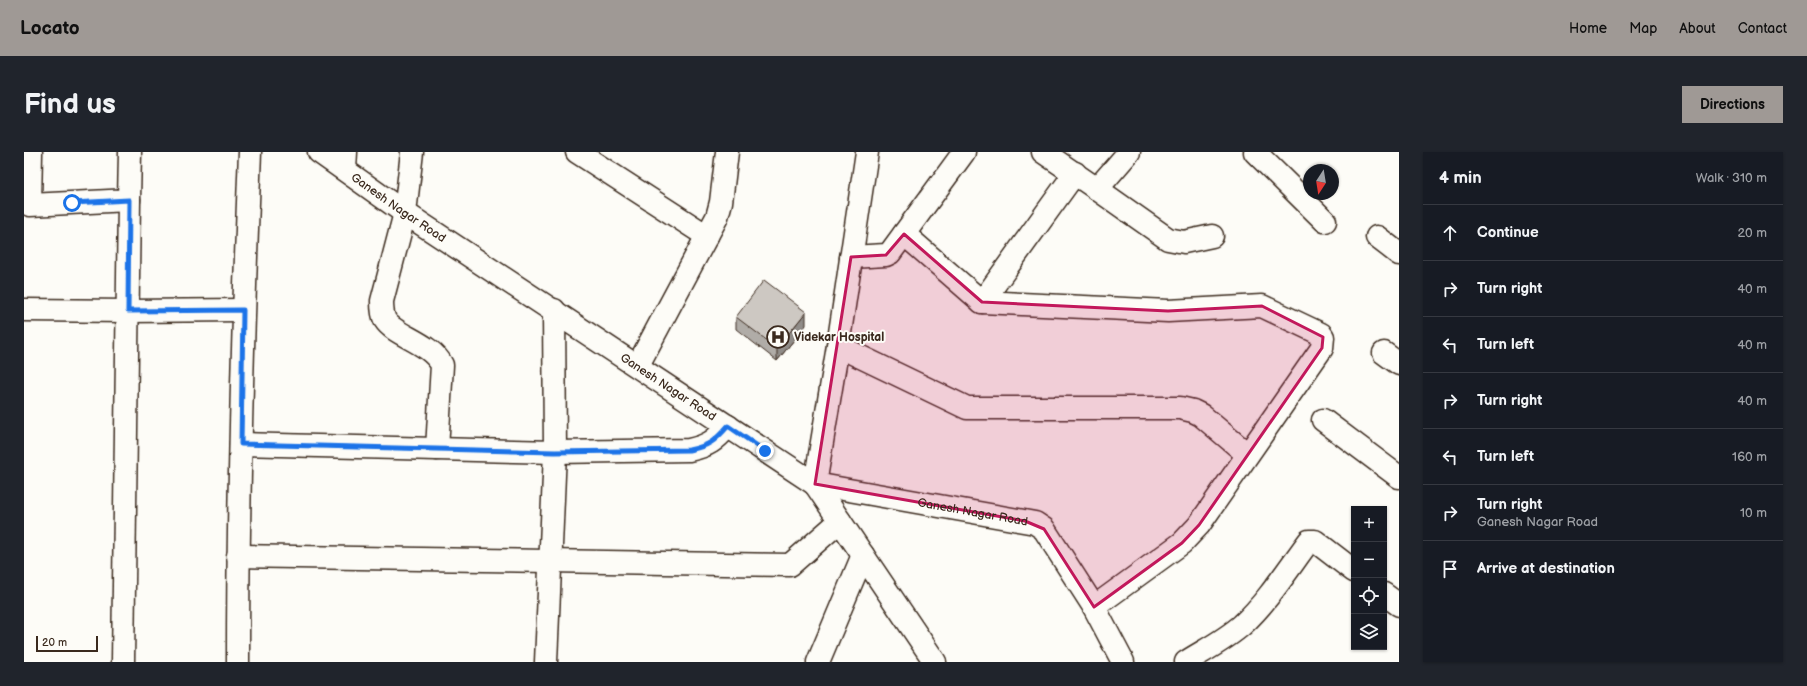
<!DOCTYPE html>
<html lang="en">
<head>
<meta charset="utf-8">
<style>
  :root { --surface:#171b24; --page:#20242c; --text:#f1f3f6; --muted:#9ea1a6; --line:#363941; --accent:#9f9995 }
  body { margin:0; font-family:"Balsamiq Sans",sans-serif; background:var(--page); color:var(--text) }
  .controls { position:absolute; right:12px; bottom:12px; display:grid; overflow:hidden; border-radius:0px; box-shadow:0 1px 3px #0004 }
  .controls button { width:36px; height:36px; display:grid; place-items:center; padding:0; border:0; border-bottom:1px solid var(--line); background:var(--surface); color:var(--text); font:20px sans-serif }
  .compass { position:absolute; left:1279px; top:12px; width:36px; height:36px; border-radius:50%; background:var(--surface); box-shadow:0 1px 3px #0004; rotate:192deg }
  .scale { position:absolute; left:12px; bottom:10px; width:62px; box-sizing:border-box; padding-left:4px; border:2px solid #3b2a1e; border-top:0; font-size:11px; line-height:14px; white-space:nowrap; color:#3b2a1e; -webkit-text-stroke:3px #fdfcf7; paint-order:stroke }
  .stop { position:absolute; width:12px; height:12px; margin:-9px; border:3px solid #1a73e8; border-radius:50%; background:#fff }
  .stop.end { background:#1a73e8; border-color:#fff; box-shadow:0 1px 4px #0008 }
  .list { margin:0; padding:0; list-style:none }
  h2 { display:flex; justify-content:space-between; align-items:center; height:52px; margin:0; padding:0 16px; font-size:17px }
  h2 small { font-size:13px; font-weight:400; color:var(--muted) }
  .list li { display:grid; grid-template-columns:26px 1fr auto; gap:12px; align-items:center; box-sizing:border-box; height:56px; padding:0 16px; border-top:1px solid var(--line) }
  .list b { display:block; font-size:15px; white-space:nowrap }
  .list p { margin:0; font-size:13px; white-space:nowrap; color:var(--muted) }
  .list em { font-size:13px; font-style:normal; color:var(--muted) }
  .icon { flex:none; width:22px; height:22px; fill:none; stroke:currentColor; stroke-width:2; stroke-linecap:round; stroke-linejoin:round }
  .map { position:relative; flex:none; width:1375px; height:510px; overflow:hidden; border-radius:0px }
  header { display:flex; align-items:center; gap:24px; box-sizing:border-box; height:56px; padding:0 20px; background:var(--accent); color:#111 }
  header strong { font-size:19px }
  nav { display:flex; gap:22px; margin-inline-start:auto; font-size:14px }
  .intro { display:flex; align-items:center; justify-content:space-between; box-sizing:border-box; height:96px; padding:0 24px }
  h1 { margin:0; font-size:28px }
  .button { padding:10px 18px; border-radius:0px; background:var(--accent); color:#111; font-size:14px; font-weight:700 }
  main { display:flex; gap:24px; padding:0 24px }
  aside { flex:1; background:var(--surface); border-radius:0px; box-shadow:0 1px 3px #0004 }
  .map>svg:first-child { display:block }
</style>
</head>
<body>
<header>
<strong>Locato</strong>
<nav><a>Home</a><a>Map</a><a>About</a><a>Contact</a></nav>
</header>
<div class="intro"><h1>Find us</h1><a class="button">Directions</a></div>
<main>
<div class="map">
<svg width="1375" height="510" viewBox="0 0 1375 510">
  <rect width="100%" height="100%" fill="#fdfcf7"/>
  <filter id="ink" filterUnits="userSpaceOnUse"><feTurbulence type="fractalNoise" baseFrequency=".025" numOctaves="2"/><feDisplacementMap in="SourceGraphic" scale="8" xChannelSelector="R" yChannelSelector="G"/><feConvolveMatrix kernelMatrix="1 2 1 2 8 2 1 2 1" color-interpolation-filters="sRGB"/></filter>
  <g filter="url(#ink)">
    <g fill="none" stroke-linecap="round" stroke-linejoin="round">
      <g stroke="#3b2a1e" stroke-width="25">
        <g id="minor">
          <polyline points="7,0 6,53 105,48 106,0"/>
          <path d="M388 0 381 61 358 149C358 155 358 162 361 168 371 184 406 190 418 213L413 297"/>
          <polyline points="553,0 683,84"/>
          <polyline points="1019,0 1073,37 1105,0"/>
          <polyline points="1231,0 1301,69"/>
          <polyline points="321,17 322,0"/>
          <polyline points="1073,37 1144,87 1160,90 1188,84"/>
          <polyline points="880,82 958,150 1144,159 1238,154 1297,182 1299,185 1298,196 1175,373 1158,391 1070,455"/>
          <polyline points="1353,85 1375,102"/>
          <polyline points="827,105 862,103 866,101 940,0"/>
          <polyline points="958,150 1051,21"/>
          <polyline points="0,158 104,159 219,158"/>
          <polyline points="814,194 943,256 1156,256 1169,259 1177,263 1223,302"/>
          <polyline points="1360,201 1375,212"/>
          <polyline points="614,213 693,65 697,50 703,0"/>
          <polyline points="1299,268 1375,325"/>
          <path d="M217 292 531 300 665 298C684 294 691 289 704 274"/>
          <polyline points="791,332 911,510"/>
          <polyline points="214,404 766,413 816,369"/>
          <polyline points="1360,442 1375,453"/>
          <polyline points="99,510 105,48"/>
          <path d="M214 510C214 340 219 170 226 0"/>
          <polyline points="522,510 531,300 530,158"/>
          <polyline points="794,510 839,403"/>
          <path d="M1162 510C1181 498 1201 488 1218 473 1244 449 1264 417 1285 389H1291L1330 419"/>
        </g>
      </g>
      <g stroke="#3b2a1e" stroke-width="25">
        <g id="tertiary">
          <path id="s1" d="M295 0 381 61 791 332 1011 371 1020 377 1070 455 1099 510"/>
          <polyline points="791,332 814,194 843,0"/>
        </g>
      </g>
      <use href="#minor" stroke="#fdfcf7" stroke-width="22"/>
      <use href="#tertiary" stroke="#fdfcf7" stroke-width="22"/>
    </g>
    <polygon fill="#b0aca7" stroke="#3b2a1e" points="712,165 782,173 753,209 712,177"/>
    <polygon fill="#908c88" stroke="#3b2a1e" points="782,160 782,173 753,209 753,196"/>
    <polygon fill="#cdc8c2" stroke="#3b2a1e" points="740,128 782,160 753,196 712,165"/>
  </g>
  <g fill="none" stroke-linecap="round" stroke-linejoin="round" filter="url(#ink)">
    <path stroke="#1a73e8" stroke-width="5" d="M48 51 105 48 104 159 219 158 217 292 531 300 665 298C685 294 691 289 704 274L741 299"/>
  </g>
  <path fill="#c2185b" fill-opacity="0.2" stroke="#c2185b" stroke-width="3" stroke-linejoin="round" d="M880 82 958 150 1144 159 1238 154 1299 185 1298 196 1175 373 1158 391 1070 455 1020 377 1001 369 791 332 827 105 862 103Z"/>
  <defs>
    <g id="hospital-ring" transform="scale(1.15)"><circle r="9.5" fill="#fdfcf7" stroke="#3b2a1e" stroke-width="1.5"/><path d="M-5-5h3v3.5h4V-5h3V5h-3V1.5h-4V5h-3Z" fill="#3b2a1e"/></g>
  </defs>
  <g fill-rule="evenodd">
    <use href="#hospital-ring" x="754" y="185"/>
  </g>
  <g text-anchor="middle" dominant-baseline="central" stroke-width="4" stroke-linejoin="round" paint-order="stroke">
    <g font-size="12" fill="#3b2a1e" stroke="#fdfcf7">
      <text stroke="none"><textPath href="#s1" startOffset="97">Ganesh Nagar Road</textPath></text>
      <text stroke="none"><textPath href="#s1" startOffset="421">Ganesh Nagar Road</textPath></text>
      <text stroke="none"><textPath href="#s1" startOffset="757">Ganesh Nagar Road</textPath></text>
    </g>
    <g font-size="12" font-weight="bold" fill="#3b2a1e" stroke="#fdfcf7" text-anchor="start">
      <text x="770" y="185">Videkar Hospital</text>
    </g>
  </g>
</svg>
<div class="controls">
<button>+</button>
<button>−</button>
<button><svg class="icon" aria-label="locate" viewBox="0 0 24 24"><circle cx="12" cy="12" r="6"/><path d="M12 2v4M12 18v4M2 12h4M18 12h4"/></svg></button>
<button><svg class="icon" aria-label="layers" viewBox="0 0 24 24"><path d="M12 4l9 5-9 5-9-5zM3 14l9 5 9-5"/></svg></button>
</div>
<svg class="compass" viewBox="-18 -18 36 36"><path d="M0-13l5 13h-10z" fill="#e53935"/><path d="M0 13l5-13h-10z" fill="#9ea1a6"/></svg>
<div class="scale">20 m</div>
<div class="stop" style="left:48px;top:51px"></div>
<div class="stop end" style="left:741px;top:299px"></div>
</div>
<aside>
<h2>4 min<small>Walk · 310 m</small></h2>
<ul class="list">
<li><svg class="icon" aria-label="ahead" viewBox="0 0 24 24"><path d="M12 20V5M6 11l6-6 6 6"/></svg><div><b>Continue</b></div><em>20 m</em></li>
<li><svg class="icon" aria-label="right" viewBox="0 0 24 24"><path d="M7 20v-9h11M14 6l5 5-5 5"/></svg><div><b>Turn right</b></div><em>40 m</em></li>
<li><svg class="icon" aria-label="left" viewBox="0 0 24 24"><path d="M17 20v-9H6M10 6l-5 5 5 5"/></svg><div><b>Turn left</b></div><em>40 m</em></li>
<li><svg class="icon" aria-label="right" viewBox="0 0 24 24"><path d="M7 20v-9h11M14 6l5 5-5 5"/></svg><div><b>Turn right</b></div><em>40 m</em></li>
<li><svg class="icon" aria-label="left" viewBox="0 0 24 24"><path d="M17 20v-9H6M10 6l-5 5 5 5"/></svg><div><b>Turn left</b></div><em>160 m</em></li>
<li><svg class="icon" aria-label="right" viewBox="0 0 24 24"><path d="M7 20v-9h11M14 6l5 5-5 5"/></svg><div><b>Turn right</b><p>Ganesh Nagar Road</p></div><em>10 m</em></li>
<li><svg class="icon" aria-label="arrive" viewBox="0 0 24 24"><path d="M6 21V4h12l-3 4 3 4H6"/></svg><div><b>Arrive at destination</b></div></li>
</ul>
</aside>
</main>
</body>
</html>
